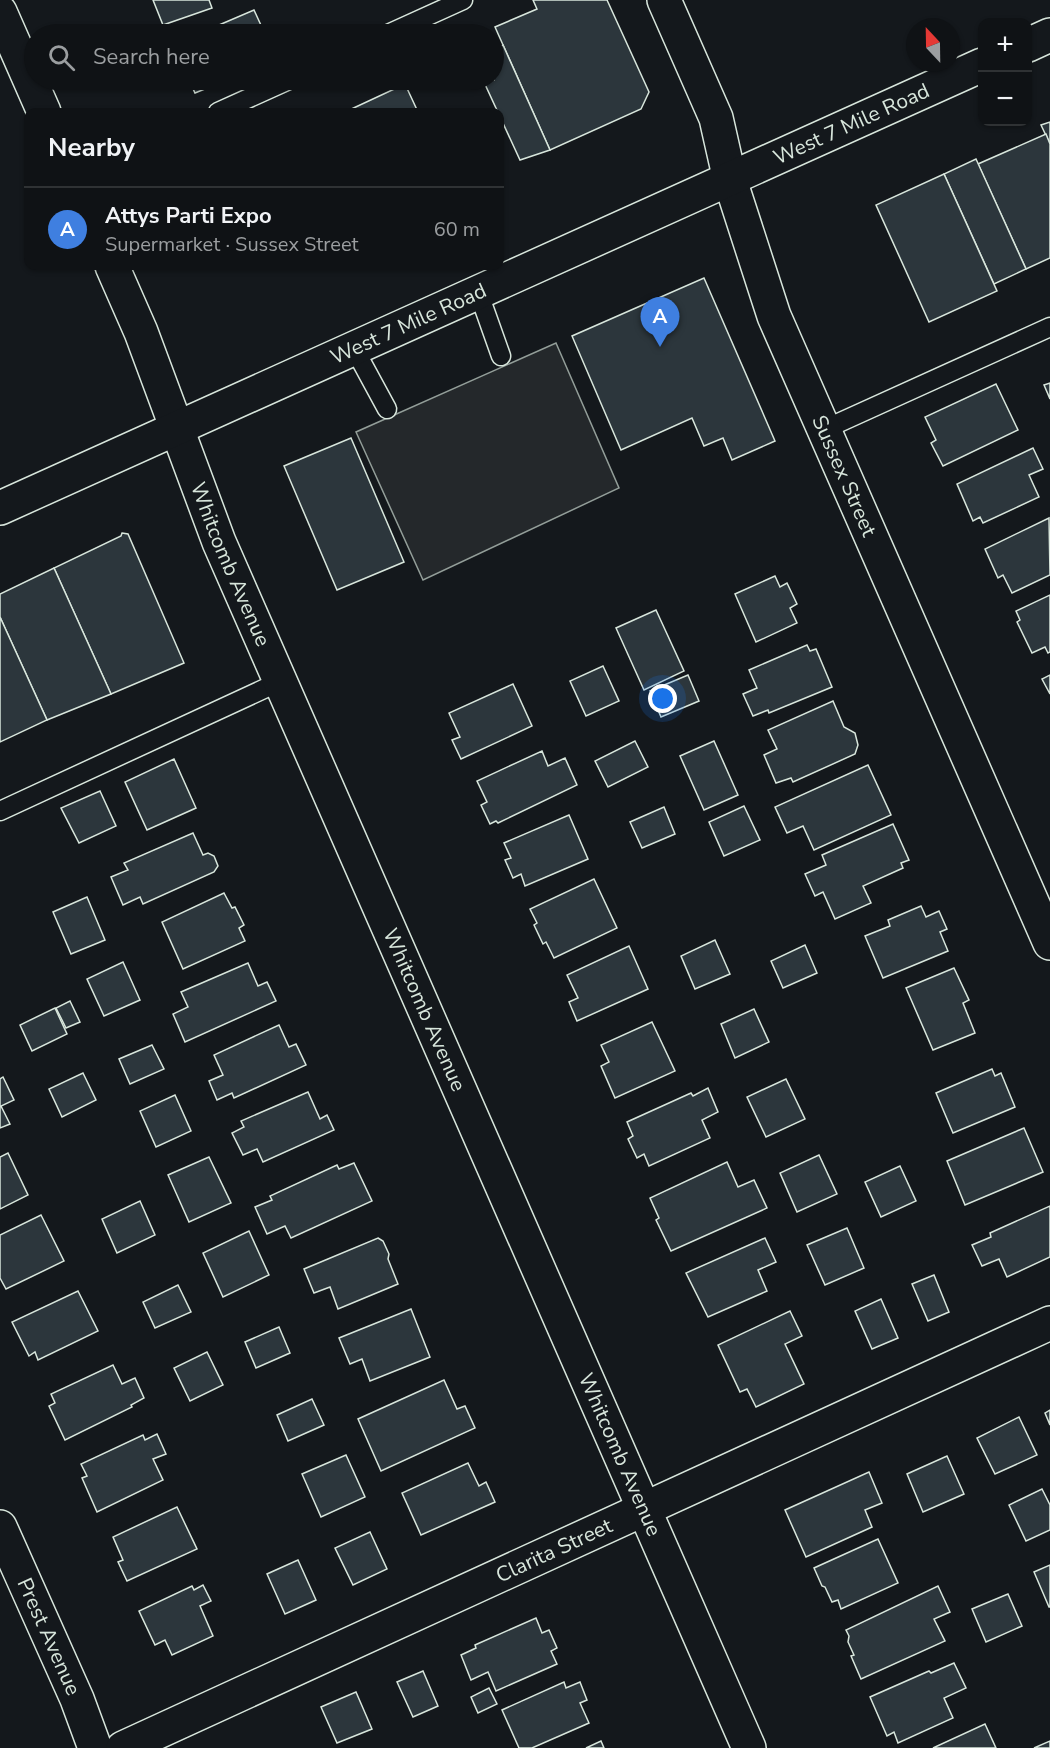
<!DOCTYPE html>
<html lang="en">
<head>
<meta charset="utf-8">
<style>
  :root { --surface:#0f1215; --page:#181b1e; --text:#f1f3f6; --muted:#9b9ea0; --line:#2f3234; --accent:#ea580c }
  body { margin:0; font-family:"Nunito Sans",sans-serif; background:var(--page); color:var(--text) }
  .controls { position:absolute; right:18px; top:18px; display:grid; overflow:hidden; border-radius:12px; box-shadow:0 2px 4px #0004 }
  .controls button { width:54px; height:54px; display:grid; place-items:center; padding:0; border:0; border-bottom:2px solid var(--line); background:var(--surface); color:var(--text); font:30px sans-serif }
  .compass { position:absolute; left:906px; top:18px; width:54px; height:54px; border-radius:50%; background:var(--surface); box-shadow:0 2px 4px #0004; rotate:338deg }
  .you { position:absolute; left:663px; top:699px; width:21px; height:21px; margin:-15px; border:4px solid #fff; border-radius:50%; background:#1a73e8; box-shadow:0 0 0 9px #1a73e833 }
  .badge { display:grid; place-items:center; width:39px; height:39px; border-radius:50%; background:var(--accent); color:#fff; font-size:20px; font-weight:700 }
  .pin { position:absolute; translate:-50% -50px; filter:drop-shadow(0 2px 3px #0008) }
  .pin::after { content:''; position:absolute; top:32px; width:21px; height:18px; background:inherit; clip-path:polygon(0 0,100% 0,50% 100%) }
  .list { margin:0; padding:0; list-style:none }
  h2 { display:flex; justify-content:space-between; align-items:center; height:78px; margin:0; padding:0 24px; font-size:26px }
  h2 small { font-size:20px; font-weight:400; color:var(--muted) }
  .list li { display:grid; grid-template-columns:39px 1fr auto; gap:18px; align-items:center; box-sizing:border-box; height:84px; padding:0 24px; border-top:2px solid var(--line) }
  .list b { display:block; font-size:22px; white-space:nowrap }
  .list p { margin:0; font-size:20px; white-space:nowrap; color:var(--muted) }
  .list em { font-size:20px; font-style:normal; color:var(--muted) }
  .icon { flex:none; width:33px; height:33px; fill:none; stroke:currentColor; stroke-width:2; stroke-linecap:round; stroke-linejoin:round }
  .map { position:relative; flex:none; width:1050px; height:1748px; overflow:hidden }
  .search { position:absolute; background:var(--surface); box-shadow:0 2px 4px #0004; left:24px; top:24px; width:480px; height:66px; display:flex; align-items:center; gap:15px; box-sizing:border-box; padding:0 21px; border-radius:33px; color:var(--muted); font-size:22px }
  .panel { position:absolute; background:var(--surface); box-shadow:0 2px 4px #0004; left:24px; top:108px; width:480px; height:162px; border-radius:12px }
  .map>svg:first-child { display:block }
</style>
</head>
<body>
<div class="map">
<svg width="1050" height="1748" viewBox="0 0 1050 1748">
  <rect width="100%" height="100%" fill="#14181c"/>
  <polygon fill="#24282b" stroke="#939e99" stroke-width="1.5" points="556,343 619,488 423,580 356,432"/>
  <g fill="#2c363c" stroke="#d8e6dc" stroke-width="1.5">
    <polygon points="153,0 209,0 212,8 163,25"/>
    <polygon points="533,0 607,0 649,92 641,109 550,150 495,27 537,9"/>
    <polygon points="254,10 265,34 198,34"/>
    <polygon points="503,45 550,150 520,160 483,80 494,80 494,49"/>
    <polygon points="189,80 227,80 195,93"/>
    <polygon points="405,84 418,112 345,112"/>
    <polygon points="1050,122 1050,144 1041,125"/>
    <polygon points="1046,134 1050,144 1050,258 1026,269 978,164"/>
    <polygon points="976,159 1026,269 994,284 944,174"/>
    <polygon points="944,174 997,291 929,322 876,205"/>
    <polygon points="704,278 775,441 732,460 723,438 704,446 692,418 621,450 572,336"/>
    <polygon points="1050,383 1050,399 1044,385"/>
    <polygon points="996,384 1018,430 943,466 931,443 936,440 925,417"/>
    <polygon points="351,438 404,562 337,590 284,466"/>
    <polygon points="1033,448 1043,469 1029,475 1039,497 983,523 980,517 973,521 957,484"/>
    <polygon points="1049,518 1050,575 1012,593 1003,575 998,578 985,549"/>
    <polygon points="122,533 128,534 184,663 111,694 54,568 121,536"/>
    <polygon points="54,568 111,694 47,720 0,617 0,594"/>
    <polygon points="775,576 780,587 787,583 797,604 790,608 797,623 756,642 735,594"/>
    <polygon points="1050,595 1050,652 1048,653 1045,647 1032,653 1017,622 1020,620 1016,611"/>
    <polygon points="656,610 684,671 644,690 616,628"/>
    <polygon points="0,617 47,720 0,742"/>
    <polygon points="807,645 810,651 816,649 832,687 769,713 768,710 753,716 743,694 757,688 749,670"/>
    <polygon points="603,666 619,701 586,716 570,681"/>
    <polygon points="688,675 699,701 661,717 650,691"/>
    <polygon points="1050,675 1050,694 1042,679"/>
    <polygon points="513,684 532,726 461,759 452,740 460,737 449,713"/>
    <polygon points="833,701 844,727 855,733 858,745 855,754 793,782 791,778 776,783 764,755 777,749 768,730"/>
    <polygon points="635,741 648,767 608,787 595,761"/>
    <polygon points="714,741 738,795 704,810 680,756"/>
    <polygon points="542,751 548,766 565,758 577,785 498,823 496,821 490,824 481,805 487,802 477,781"/>
    <polygon points="174,759 196,808 147,830 125,782"/>
    <polygon points="868,765 891,815 814,850 803,826 787,833 775,807"/>
    <polygon points="100,791 116,826 79,843 61,808"/>
    <polygon points="744,806 760,840 724,856 709,822"/>
    <polygon points="664,807 675,834 642,848 630,822"/>
    <polygon points="569,815 588,859 525,886 521,874 513,878 505,860 511,858 504,843"/>
    <polygon points="893,824 909,860 901,863 903,868 863,886 871,903 835,919 823,892 815,896 805,874 826,865 822,855"/>
    <polygon points="193,833 203,855 208,853 214,856 218,866 214,872 143,904 140,897 123,905 111,877 128,870 124,863"/>
    <polygon points="594,879 617,928 554,958 546,942 543,944 534,925 537,923 530,909"/>
    <polygon points="224,893 232,908 235,907 244,925 239,928 245,941 183,969 162,922"/>
    <polygon points="87,897 105,940 71,954 53,912"/>
    <polygon points="921,906 926,917 939,911 947,929 940,932 948,951 883,978 865,936 890,926 888,920"/>
    <polygon points="715,940 730,974 695,989 681,956"/>
    <polygon points="805,945 817,973 783,988 771,961"/>
    <polygon points="629,946 648,989 577,1021 569,1002 578,998 567,975"/>
    <polygon points="123,962 140,1000 104,1016 87,979"/>
    <polygon points="248,963 258,986 267,982 276,1001 185,1042 173,1014 188,1007 181,992"/>
    <polygon points="954,968 969,1000 963,1003 975,1033 933,1050 906,988"/>
    <polygon points="70,1001 80,1022 66,1028 56,1008"/>
    <polygon points="55,1008 67,1034 32,1051 20,1025"/>
    <polygon points="754,1009 769,1042 735,1058 721,1024"/>
    <polygon points="652,1022 675,1071 615,1098 601,1066 609,1062 601,1045"/>
    <polygon points="279,1025 289,1047 296,1044 306,1065 234,1098 232,1093 217,1100 209,1081 223,1075 214,1055"/>
    <polygon points="152,1045 164,1069 130,1084 119,1059"/>
    <polygon points="992,1069 995,1076 1001,1073 1015,1107 953,1133 936,1093"/>
    <polygon points="83,1073 96,1100 62,1117 49,1089"/>
    <polygon points="3,1077 14,1100 1,1106 10,1124 0,1128 0,1079"/>
    <polygon points="786,1079 805,1119 766,1137 747,1097"/>
    <polygon points="708,1088 718,1112 702,1120 710,1138 649,1166 644,1154 637,1158 628,1139 633,1136 627,1122 691,1093 693,1096"/>
    <polygon points="308,1092 320,1119 327,1115 334,1130 263,1162 257,1149 243,1155 232,1133 244,1127 241,1121"/>
    <polygon points="175,1095 191,1131 156,1147 140,1111"/>
    <polygon points="1024,1128 1043,1172 965,1205 947,1161"/>
    <polygon points="8,1153 28,1195 0,1209 0,1157"/>
    <polygon points="819,1155 837,1194 797,1212 780,1173"/>
    <polygon points="209,1157 231,1203 189,1222 168,1175"/>
    <polygon points="727,1162 738,1187 754,1180 767,1208 671,1251 656,1220 659,1218 650,1198"/>
    <polygon points="354,1163 372,1201 291,1238 285,1226 267,1234 255,1207 272,1200 270,1196 337,1165 339,1169"/>
    <polygon points="900,1166 916,1201 881,1217 865,1182"/>
    <polygon points="140,1201 155,1235 117,1253 102,1219"/>
    <polygon points="1050,1206 1050,1257 1007,1277 999,1259 982,1266 972,1245 991,1237 990,1233"/>
    <polygon points="41,1215 64,1261 6,1289 0,1278 0,1235"/>
    <polygon points="847,1228 864,1268 825,1285 807,1245"/>
    <polygon points="249,1231 269,1275 223,1297 203,1253"/>
    <polygon points="378,1238 383,1241 389,1254 388,1259 398,1284 338,1309 330,1287 314,1293 304,1269"/>
    <polygon points="765,1238 776,1262 758,1270 767,1291 708,1317 686,1273"/>
    <polygon points="934,1275 949,1312 928,1321 912,1284"/>
    <polygon points="178,1285 191,1312 155,1328 143,1302"/>
    <polygon points="78,1291 98,1331 38,1360 35,1352 29,1356 12,1322"/>
    <polygon points="881,1299 898,1338 872,1349 855,1311"/>
    <polygon points="411,1309 430,1357 370,1381 362,1359 350,1364 339,1338"/>
    <polygon points="790,1311 802,1336 785,1344 804,1384 756,1407 747,1389 740,1392 718,1345"/>
    <polygon points="279,1327 290,1353 256,1368 245,1342"/>
    <polygon points="207,1352 223,1385 190,1401 174,1368"/>
    <polygon points="113,1365 122,1384 135,1378 144,1398 131,1405 132,1407 65,1440 49,1406 55,1403 51,1394"/>
    <polygon points="444,1380 457,1409 465,1406 475,1428 381,1471 358,1419"/>
    <polygon points="312,1399 324,1425 288,1441 277,1415"/>
    <polygon points="1050,1410 1050,1425 1045,1413"/>
    <polygon points="1019,1417 1037,1455 995,1474 977,1438"/>
    <polygon points="157,1434 166,1454 153,1459 163,1480 97,1512 82,1478 87,1476 81,1464 143,1435 145,1440"/>
    <polygon points="346,1455 365,1497 321,1517 302,1474"/>
    <polygon points="947,1456 964,1494 923,1512 907,1474"/>
    <polygon points="468,1463 479,1486 486,1482 495,1502 421,1535 402,1493"/>
    <polygon points="869,1472 882,1503 865,1510 872,1527 806,1557 785,1510"/>
    <polygon points="1042,1489 1050,1505 1050,1530 1026,1541 1009,1505"/>
    <polygon points="177,1507 197,1549 127,1581 118,1562 123,1560 113,1537"/>
    <polygon points="370,1532 387,1569 353,1585 335,1548"/>
    <polygon points="878,1539 898,1583 841,1609 838,1600 832,1602 825,1587 822,1586 814,1568"/>
    <polygon points="298,1560 316,1600 285,1614 267,1574"/>
    <polygon points="1050,1565 1050,1607 1049,1607 1034,1572"/>
    <polygon points="203,1585 211,1601 200,1606 213,1636 172,1655 165,1640 155,1645 139,1611 192,1586 194,1590"/>
    <polygon points="938,1586 950,1612 934,1619 945,1641 861,1679 851,1656 854,1655 848,1642 849,1636 846,1630"/>
    <polygon points="1008,1594 1022,1626 986,1642 972,1609"/>
    <polygon points="536,1618 542,1633 549,1630 557,1648 551,1651 557,1664 496,1691 488,1672 471,1680 461,1655 476,1648 475,1645"/>
    <polygon points="954,1663 966,1688 944,1698 953,1718 898,1743 894,1732 887,1736 870,1697 929,1671 931,1673"/>
    <polygon points="423,1671 438,1706 413,1717 397,1682"/>
    <polygon points="564,1682 566,1688 580,1682 587,1700 580,1703 589,1723 532,1748 519,1748 502,1710"/>
    <polygon points="489,1688 497,1704 478,1713 471,1697"/>
    <polygon points="356,1692 372,1729 337,1743 321,1707"/>
    <polygon points="985,1724 996,1748 933,1748"/>
    <polygon points="601,1741 604,1748 586,1748"/>
    <polygon points="1050,1741 1050,1748 1034,1748"/>
  </g>
  <g fill="none" stroke-linecap="round" stroke-linejoin="round">
    <g stroke="#d8e6dc" stroke-width="21">
      <g id="lane">
        <polyline points="388,34 463,0"/>
        <polyline points="218,112 289,80"/>
        <polyline points="479,294 501,356"/>
        <polyline points="355,350 387,409"/>
        <polyline points="823,430 1050,327"/>
        <polyline points="0,811 281,681"/>
      </g>
    </g>
    <g stroke="#d8e6dc" stroke-width="36">
      <g id="street">
        <path id="s1" d="M664 0 716 118 730 180 774 316 1050 943"/>
        <polyline points="0,12 44,112"/>
        <path id="s2" d="M112 266 141 332 219 542 749 1748"/>
        <path id="s3" d="M0 1527 77 1699 95 1748"/>
        <path id="s4" d="M123 1748 1050 1323"/>
      </g>
    </g>
    <g stroke="#d8e6dc" stroke-width="36">
      <g id="secondary">
        <polyline points="1028,45 1050,35"/>
        <path id="s5" d="M0 508 982 65"/>
      </g>
    </g>
    <use href="#lane" stroke="#14181c" stroke-width="18"/>
    <use href="#street" stroke="#14181c" stroke-width="33"/>
    <use href="#secondary" stroke="#14181c" stroke-width="33"/>
  </g>
  <g text-anchor="middle" dominant-baseline="central" stroke-width="4.5" stroke-linejoin="round" paint-order="stroke">
    <g font-size="21" fill="#d8e6dc" stroke="#14181c">
      <text stroke="none"><textPath href="#s5" startOffset="934">West 7 Mile Road</textPath></text>
      <text stroke="none"><textPath href="#s5" startOffset="448">West 7 Mile Road</textPath></text>
      <text stroke="none"><textPath href="#s1" startOffset="510">Sussex Street</textPath></text>
      <text stroke="none"><textPath href="#s2" startOffset="321">Whitcomb Avenue</textPath></text>
      <text stroke="none"><textPath href="#s2" startOffset="807">Whitcomb Avenue</textPath></text>
      <text stroke="none"><textPath href="#s2" startOffset="1293">Whitcomb Avenue</textPath></text>
      <text stroke="none"><textPath href="#s4" startOffset="474">Clarita Street</textPath></text>
      <text stroke="none"><textPath href="#s3" startOffset="120">Prest Avenue</textPath></text>
    </g>
  </g>
</svg>
<div class="controls">
<button>+</button>
<button>−</button>
</div>
<svg class="compass" viewBox="-18 -18 36 36"><path d="M0-13l5 13h-10z" fill="#e53935"/><path d="M0 13l5-13h-10z" fill="#9b9ea0"/></svg>
<div class="you"></div>
<div class="pin badge" style="left:660px;top:347px;background:#3f7fe0">A</div>
<div class="search"><svg class="icon" aria-label="search" viewBox="0 0 24 24"><circle cx="10" cy="10" r="6"/><path d="M15 15l6 6"/></svg>Search here</div>
<section class="panel">
<h2>Nearby<small></small></h2>
<ul class="list">
<li><span class="badge" style="background:#3f7fe0">A</span><div><b>Attys Parti Expo</b><p>Supermarket · Sussex Street</p></div><em>60 m</em></li>
</ul>
</section>
</div>
</body>
</html>
